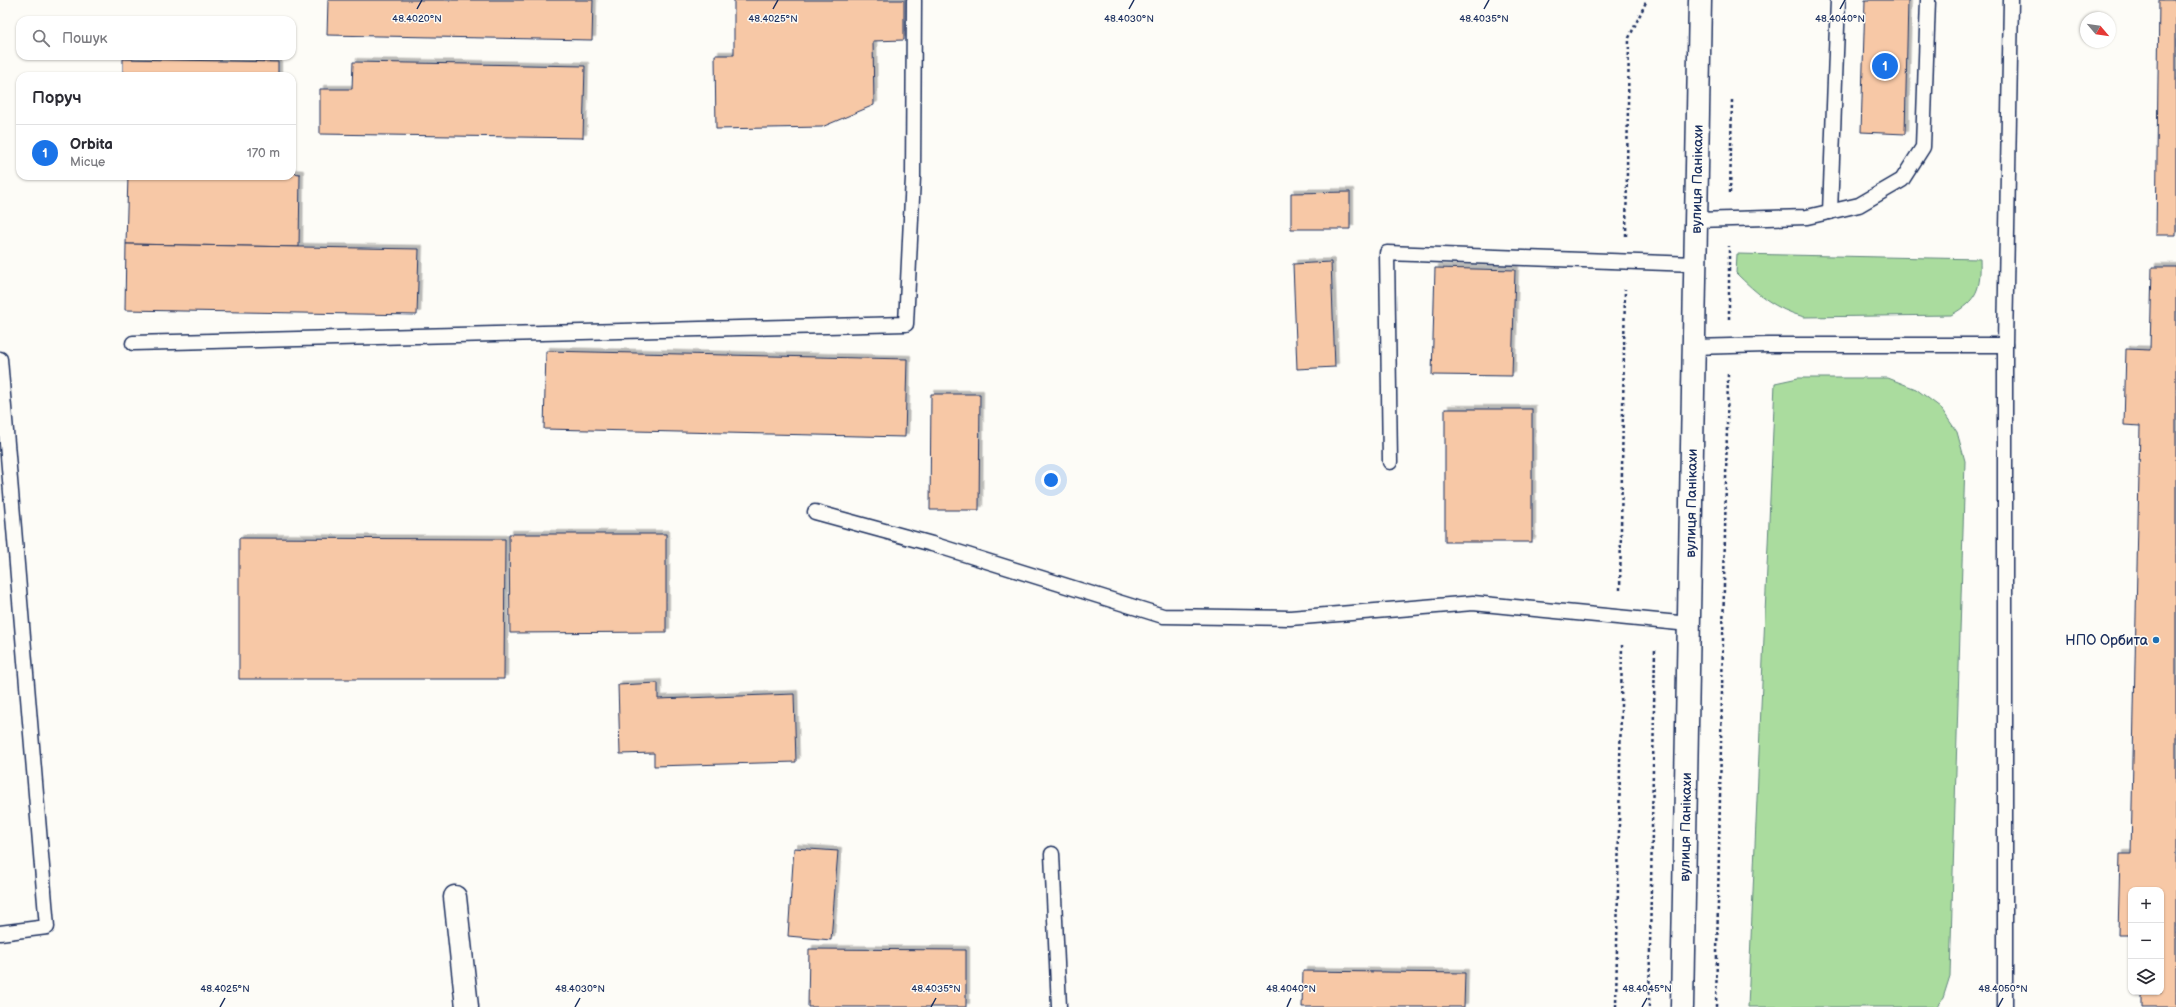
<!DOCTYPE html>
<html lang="uk">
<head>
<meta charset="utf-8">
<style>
  :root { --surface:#fff; --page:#f7f7f7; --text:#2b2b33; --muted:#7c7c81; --line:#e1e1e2; --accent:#1a73e8 }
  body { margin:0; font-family:"Balsamiq Sans",sans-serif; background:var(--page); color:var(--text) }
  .controls { position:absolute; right:12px; bottom:12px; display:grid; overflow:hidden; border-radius:8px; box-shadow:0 1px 3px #0004 }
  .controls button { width:36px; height:36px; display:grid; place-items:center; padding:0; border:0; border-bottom:1px solid var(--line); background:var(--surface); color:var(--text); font:20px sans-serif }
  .compass { position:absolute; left:2080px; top:12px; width:36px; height:36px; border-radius:50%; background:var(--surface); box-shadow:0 1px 3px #0004; rotate:119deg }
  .you { position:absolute; left:1051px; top:480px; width:14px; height:14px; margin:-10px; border:3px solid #fff; border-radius:50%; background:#1a73e8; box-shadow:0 0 0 6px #1a73e833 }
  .badge { display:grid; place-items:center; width:26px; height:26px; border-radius:50%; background:var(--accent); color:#fff; font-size:13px; font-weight:700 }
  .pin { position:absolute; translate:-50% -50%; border:2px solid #fff; box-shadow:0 1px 4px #0006 }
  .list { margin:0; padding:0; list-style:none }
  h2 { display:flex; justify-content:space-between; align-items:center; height:52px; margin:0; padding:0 16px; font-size:17px }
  h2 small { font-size:13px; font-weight:400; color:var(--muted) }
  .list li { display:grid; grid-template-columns:26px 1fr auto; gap:12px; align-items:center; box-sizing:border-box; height:56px; padding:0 16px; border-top:1px solid var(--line) }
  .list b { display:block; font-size:15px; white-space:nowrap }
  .list p { margin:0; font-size:13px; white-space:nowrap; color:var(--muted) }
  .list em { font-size:13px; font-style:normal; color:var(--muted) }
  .icon { flex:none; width:22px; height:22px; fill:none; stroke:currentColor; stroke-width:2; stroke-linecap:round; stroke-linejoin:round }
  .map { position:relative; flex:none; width:2176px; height:1007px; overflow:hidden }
  .search { position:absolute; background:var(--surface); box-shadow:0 1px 3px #0004; left:16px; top:16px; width:280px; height:44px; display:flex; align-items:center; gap:10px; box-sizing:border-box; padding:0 14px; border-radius:12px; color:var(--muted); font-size:15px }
  .panel { position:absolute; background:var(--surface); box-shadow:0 1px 3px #0004; left:16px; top:72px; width:280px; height:108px; border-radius:12px }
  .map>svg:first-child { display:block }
</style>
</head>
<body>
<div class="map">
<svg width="2176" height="1007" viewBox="0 0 2176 1007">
  <defs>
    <filter id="shadow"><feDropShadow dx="3.5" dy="-3.5" stdDeviation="0" flood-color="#0004"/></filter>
  </defs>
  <rect width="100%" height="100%" fill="#fdfcf7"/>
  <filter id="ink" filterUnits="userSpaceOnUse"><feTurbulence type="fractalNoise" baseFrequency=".025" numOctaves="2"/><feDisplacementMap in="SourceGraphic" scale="8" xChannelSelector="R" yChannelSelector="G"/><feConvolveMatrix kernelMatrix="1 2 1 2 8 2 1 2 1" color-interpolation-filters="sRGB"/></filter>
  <g filter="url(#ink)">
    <g fill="#aadc9e" stroke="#62867e">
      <path d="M1737 254 1980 259C1981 288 1978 300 1951 315L1804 317C1775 309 1757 294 1736 273Z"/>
      <polygon points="1798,378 1888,378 1916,389 1940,407 1957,432 1965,461 1950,976 1943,998 1936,1007 1748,1007 1775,383"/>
    </g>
    <g fill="#f7c8a6" stroke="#1b2f5e" filter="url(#shadow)">
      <polygon points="328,0 593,0 592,40 327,35"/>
      <polygon points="734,0 904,0 904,40 873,41 874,105 822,127 716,129 715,55 734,55"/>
      <polygon points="1865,0 1908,0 1905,134 1861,132"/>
      <polygon points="2159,0 2176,0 2176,235 2156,235"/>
      <polygon points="123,59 278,62 278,76 123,76"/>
      <polygon points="353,62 585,66 583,138 320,134 320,89 352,89"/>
      <polygon points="292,173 300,174 299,247 126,244 128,176 292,176"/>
      <polygon points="1350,192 1350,229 1291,229 1291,193"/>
      <polygon points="126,244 419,249 417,315 125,310"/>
      <polygon points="1331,262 1335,367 1297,369 1293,264"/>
      <polygon points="2152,267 2176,267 2176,1007 2142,1007 2142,992 2161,992 2161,890 2131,890 2131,935 2118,935 2120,854 2131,854 2140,426 2124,425 2126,349 2150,350"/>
      <polygon points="1435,268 1515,270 1512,376 1432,375"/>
      <polygon points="546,351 907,359 905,437 544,429"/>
      <polygon points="931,394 980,394 979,510 930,510"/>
      <rect x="1445" y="409" width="87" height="133"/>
      <polygon points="509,534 666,534 666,632 510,633"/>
      <polygon points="239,538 505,539 504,679 239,679"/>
      <polygon points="658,683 658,699 794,694 796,762 654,766 654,753 620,754 618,685"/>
      <polygon points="794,848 838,851 831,940 788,936"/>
      <polygon points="809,949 966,950 966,1007 808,1007"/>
      <polygon points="1303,971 1465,973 1464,1007 1302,1007"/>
    </g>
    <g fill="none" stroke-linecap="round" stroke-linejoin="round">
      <g stroke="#1b2f5e" stroke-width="17">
        <g id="lane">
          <polyline points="1830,212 1838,0"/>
          <polyline points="1696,220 1807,217 1859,205 1902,180 1923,147 1928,0"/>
          <polyline points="133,343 906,324 913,177 914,0"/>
          <polyline points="1693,347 1768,345 2005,345"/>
          <polyline points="0,359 47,927 0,933"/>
          <polyline points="1390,462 1387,253 1695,264"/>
          <polyline points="815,512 932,544 1163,616 1290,618 1473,603 1689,624"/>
          <polyline points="1052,854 1059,1007"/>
          <polyline points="2005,1007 2005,345 2011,0"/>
        </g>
      </g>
      <g stroke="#1b2f5e" stroke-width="25">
        <polyline id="street" points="455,897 467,1007"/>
      </g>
      <g stroke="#1b2f5e" stroke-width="25">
        <g id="secondary">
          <path id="s1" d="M1682 1007 1700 0"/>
        </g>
      </g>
      <g stroke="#1b2f5e" stroke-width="2.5" stroke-dasharray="3 3" stroke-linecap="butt">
        <polyline points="1730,193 1732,100"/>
        <polyline points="1626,236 1629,38 1647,0"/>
        <polyline points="1729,319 1729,246"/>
        <polyline points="1620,590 1625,289"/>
        <polyline points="1616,1007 1622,645"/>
        <polyline points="1649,1007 1655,648"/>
        <polyline points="1716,1007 1728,374"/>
      </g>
      <use href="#lane" stroke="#fdfcf7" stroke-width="14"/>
      <use href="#street" stroke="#fdfcf7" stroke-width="22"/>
      <use href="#secondary" stroke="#fdfcf7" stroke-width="22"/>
    </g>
  </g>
  <path fill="none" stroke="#1b2f5e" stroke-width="1.5" d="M417 9 422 0M773 9 778 0M1129 9 1134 0M1484 9 1489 0M1840 9 1845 0M220 1007 225 998M575 1007 580 998M931 1007 936 998M1287 1007 1291 998M1642 1007 1647 998M1998 1007 2003 998"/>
  <circle fill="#1f6fb2" stroke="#fdfcf7" stroke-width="1.5" cx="2156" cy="640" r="4"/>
  <g text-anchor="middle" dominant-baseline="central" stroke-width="3" stroke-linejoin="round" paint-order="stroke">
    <g font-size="14" fill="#1b2f5e" stroke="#fdfcf7">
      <text stroke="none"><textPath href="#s1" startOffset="828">вулиця Панікахи</textPath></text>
      <text stroke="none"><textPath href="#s1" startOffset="504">вулиця Панікахи</textPath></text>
      <text stroke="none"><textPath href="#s1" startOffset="180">вулиця Панікахи</textPath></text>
    </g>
    <g font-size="14" fill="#1b2f5e" stroke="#fdfcf7" text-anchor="end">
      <text x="2148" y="640">НПО Орбита</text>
    </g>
  </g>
  <g font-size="10" text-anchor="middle" fill="#1b2f5e" stroke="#fdfcf7" stroke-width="3" stroke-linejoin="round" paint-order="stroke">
    <text x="417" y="22">48.4020°N</text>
    <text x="773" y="22">48.4025°N</text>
    <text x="1129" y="22">48.4030°N</text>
    <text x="1484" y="22">48.4035°N</text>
    <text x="1840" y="22">48.4040°N</text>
    <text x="225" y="992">48.4025°N</text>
    <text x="580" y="992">48.4030°N</text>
    <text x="936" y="992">48.4035°N</text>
    <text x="1291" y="992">48.4040°N</text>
    <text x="1647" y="992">48.4045°N</text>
    <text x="2003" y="992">48.4050°N</text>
  </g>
</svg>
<div class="controls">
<button>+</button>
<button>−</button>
<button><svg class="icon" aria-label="layers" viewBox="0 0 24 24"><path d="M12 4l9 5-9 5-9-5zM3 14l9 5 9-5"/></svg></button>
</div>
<svg class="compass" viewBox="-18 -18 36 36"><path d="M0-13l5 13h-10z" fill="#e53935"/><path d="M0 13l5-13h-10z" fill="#7c7c81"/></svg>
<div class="you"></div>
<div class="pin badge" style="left:1885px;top:66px">1</div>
<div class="search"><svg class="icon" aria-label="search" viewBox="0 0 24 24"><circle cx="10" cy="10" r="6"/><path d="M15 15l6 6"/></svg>Пошук</div>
<section class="panel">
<h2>Поруч<small></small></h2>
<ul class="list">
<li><span class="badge">1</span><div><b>Orbita</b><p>Місце</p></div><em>170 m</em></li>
</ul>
</section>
</div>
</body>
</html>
